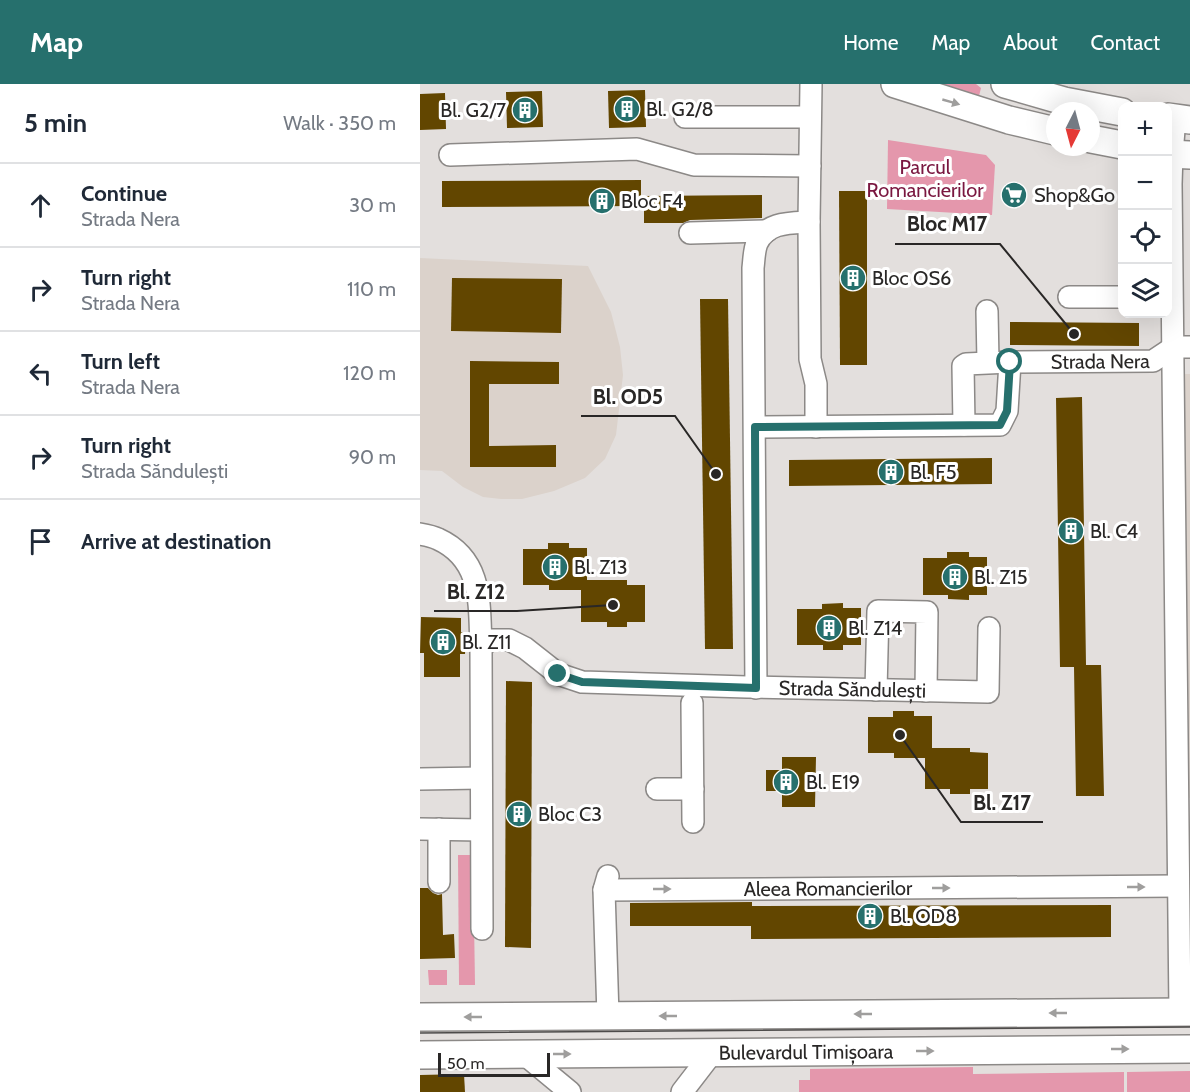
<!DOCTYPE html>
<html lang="en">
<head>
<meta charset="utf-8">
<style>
  :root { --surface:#fff; --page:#f2f2f3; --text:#1f2937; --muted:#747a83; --line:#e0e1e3; --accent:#26706d }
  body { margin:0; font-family:Cabin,sans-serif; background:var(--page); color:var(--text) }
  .controls { position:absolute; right:18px; top:18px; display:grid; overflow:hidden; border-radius:12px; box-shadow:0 6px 24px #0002 }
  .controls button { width:54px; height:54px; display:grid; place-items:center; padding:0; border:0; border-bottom:2px solid var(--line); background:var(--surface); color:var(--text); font:30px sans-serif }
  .compass { position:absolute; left:626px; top:18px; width:54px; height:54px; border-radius:50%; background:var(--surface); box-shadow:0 6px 24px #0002; rotate:186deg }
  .scale { position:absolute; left:18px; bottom:15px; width:112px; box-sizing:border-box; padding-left:6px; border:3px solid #292726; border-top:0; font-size:16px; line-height:21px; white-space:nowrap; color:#292726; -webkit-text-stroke:4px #fff; paint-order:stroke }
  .stop { position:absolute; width:18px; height:18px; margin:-14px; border:4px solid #26706d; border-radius:50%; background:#fff }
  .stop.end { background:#26706d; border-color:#fff; box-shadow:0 2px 6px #0008 }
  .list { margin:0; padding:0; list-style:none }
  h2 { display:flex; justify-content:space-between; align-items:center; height:78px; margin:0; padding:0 24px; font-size:26px }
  h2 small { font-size:20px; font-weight:400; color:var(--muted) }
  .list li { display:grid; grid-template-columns:39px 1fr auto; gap:18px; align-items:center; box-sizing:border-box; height:84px; padding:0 24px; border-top:2px solid var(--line) }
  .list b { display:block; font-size:22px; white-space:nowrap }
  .list p { margin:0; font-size:20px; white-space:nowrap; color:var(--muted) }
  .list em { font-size:20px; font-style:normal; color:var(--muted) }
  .icon { flex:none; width:33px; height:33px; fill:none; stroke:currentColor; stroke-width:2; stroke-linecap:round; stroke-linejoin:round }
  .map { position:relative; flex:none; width:770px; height:1008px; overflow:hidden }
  header { display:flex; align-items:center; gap:36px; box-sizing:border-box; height:84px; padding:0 30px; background:var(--accent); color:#fff }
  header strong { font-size:28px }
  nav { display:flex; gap:33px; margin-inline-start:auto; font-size:21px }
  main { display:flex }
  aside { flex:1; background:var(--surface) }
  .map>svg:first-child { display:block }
</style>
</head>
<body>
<header>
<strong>Map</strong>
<nav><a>Home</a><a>Map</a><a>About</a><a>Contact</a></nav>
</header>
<main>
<aside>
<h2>5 min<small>Walk · 350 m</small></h2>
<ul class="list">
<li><svg class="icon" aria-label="ahead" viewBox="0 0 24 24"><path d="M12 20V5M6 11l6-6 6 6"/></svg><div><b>Continue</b><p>Strada Nera</p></div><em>30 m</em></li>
<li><svg class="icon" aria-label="right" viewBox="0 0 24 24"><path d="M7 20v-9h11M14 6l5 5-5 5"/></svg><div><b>Turn right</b><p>Strada Nera</p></div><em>110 m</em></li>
<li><svg class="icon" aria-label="left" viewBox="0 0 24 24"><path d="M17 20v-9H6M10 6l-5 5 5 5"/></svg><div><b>Turn left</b><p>Strada Nera</p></div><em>120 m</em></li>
<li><svg class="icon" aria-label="right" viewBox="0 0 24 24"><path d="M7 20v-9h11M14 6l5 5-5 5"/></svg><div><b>Turn right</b><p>Strada Săndulești</p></div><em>90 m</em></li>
<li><svg class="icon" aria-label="arrive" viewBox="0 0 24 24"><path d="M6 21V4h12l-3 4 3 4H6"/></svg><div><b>Arrive at destination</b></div></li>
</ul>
</aside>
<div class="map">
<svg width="770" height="1008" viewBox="0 0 770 1008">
  <rect width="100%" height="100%" fill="#e3dfdd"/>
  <g fill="#dbd2cb">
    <polygon points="0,174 168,182 191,228 200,263 203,291 196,351 185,375 165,394 134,407 102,415 81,415 63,413 43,403 22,387 0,386"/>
    <polygon points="765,290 770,290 770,714 764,714"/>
  </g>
  <g fill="#e497ac">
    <polygon points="505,0 556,0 561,4 559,12"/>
    <polygon points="468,56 566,71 575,81 572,131 467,125"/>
    <polygon points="38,771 53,771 55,901 39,901"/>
    <polygon points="8,886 27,886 27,901 9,901"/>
    <polygon points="553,983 553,990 704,988 704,1008 379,1008 379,996 390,996 390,985"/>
    <polygon points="770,987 770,1008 707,1008 707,988"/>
  </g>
  <g fill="#624600">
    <polygon points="225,6 226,43 189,44 188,7"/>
    <polygon points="122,7 123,43 87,44 86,8"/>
    <polygon points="25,9 26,45 0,46 0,10"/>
    <polygon points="221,96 221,122 22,123 22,97"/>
    <polygon points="419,107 447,107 447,281 420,281"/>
    <polygon points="342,111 342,134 270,136 263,139 224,139 224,112"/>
    <polygon points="32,194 142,195 141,249 31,247"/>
    <polygon points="280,215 308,215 313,565 285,565"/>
    <polygon points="590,238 719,239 719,262 590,261"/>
    <polygon points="50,277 139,278 139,300 69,300 69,362 136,361 136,383 50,383"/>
    <polygon points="662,313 666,581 681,581 684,712 656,712 654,583 640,583 636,314"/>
    <polygon points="572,374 572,400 369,402 369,376"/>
    <polygon points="128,459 149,459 149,464 167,464 167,496 207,496 207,501 225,501 225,538 207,538 207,543 187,543 187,538 161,538 161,506 129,506 129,501 103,501 103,465 128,465"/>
    <polygon points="527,468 549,468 549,473 567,473 567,511 549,511 549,516 528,515 528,511 503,511 503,474 527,474"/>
    <polygon points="423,519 423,524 441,524 441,561 423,561 423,566 403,566 403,561 377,561 377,525 402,525 402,520"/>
    <polygon points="1,533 41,534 41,548 46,548 45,570 40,570 40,593 4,593 4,569 0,569"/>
    <polygon points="86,597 112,598 111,864 85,863"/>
    <polygon points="473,627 494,627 494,632 512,632 512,664 550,664 550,668 568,669 568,705 550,705 550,710 530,710 530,705 505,705 505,674 474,674 474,669 448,669 448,633 473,633"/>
    <polygon points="362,673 396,673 395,723 362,723 362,707 346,707 346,686 362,686"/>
    <polygon points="0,804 8,804 13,809 18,811 22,810 23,851 34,850 35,874 0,875"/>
    <polygon points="332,818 332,822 691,821 691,853 331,855 331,842 210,842 210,819"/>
    <polygon points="44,990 45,1008 0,1008 0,991"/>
  </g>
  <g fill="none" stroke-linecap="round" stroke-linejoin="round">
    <g stroke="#8c8987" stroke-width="24">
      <g id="minor">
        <polyline points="391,0 389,138 390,275 396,300 396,343"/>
        <polyline points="265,33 390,33"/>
        <polyline points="755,34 752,70 751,100 760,928"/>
        <polyline points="30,71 217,65 274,81 390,82"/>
        <polyline points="270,149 347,147"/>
        <polyline points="649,213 702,213"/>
        <polyline points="567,227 568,278"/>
        <polyline points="544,341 543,282 546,280 590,278"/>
        <path id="s1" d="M335 343 580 341 587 327 590 278 733 277 754 263H770"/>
        <path d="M0 450C6 451 12 452 18 455 64 476 59 522 61 564"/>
        <path d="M336 604 333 184C334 176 334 166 337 159 347 138 369 139 389 138"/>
        <polyline points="456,606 458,527 507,528 506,607"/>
        <polyline points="272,619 273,738"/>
        <polyline points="0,695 61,694"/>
        <polyline points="237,705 273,705"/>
        <polyline points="0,745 61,746"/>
        <polyline points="19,745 19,798"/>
        <path id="s2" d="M184 806 758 802"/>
        <path id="s3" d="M62 845 61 564 69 556H89L105 564 138 590 162 598 327 603 568 608 569 544"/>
        <polyline points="188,932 184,806 188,792"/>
        <polyline points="104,970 150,1008"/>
        <polyline points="262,1008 292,969"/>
      </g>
    </g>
    <g stroke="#8c8987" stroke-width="30">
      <g id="major">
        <polyline points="475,0 589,36 635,47"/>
        <polyline points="585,0 644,17 702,28"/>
        <polyline points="748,33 770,36"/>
        <polyline points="671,55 702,61"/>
        <polyline points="748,70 770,71"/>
        <polyline points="0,933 770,928"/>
        <path id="s4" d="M0 971 770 965"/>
      </g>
    </g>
    <use href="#minor" stroke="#fff" stroke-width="21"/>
    <use href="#major" stroke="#fff" stroke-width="27"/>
    <polyline stroke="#4d4b4a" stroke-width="1.5" points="0,949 770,943"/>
  </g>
  <defs><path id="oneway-solid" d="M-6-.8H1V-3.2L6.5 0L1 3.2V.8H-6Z" transform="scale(1.5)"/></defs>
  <g fill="#9f9e9d">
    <use href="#oneway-solid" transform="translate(531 18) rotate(16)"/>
    <use href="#oneway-solid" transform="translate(716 803)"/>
    <use href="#oneway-solid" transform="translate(521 804)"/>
    <use href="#oneway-solid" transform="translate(242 805)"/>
    <use href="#oneway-solid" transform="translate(638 929) rotate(180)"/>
    <use href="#oneway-solid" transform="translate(443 930) rotate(180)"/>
    <use href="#oneway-solid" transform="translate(248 932) rotate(180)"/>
    <use href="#oneway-solid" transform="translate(53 933) rotate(180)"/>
    <use href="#oneway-solid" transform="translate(700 965)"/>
    <use href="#oneway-solid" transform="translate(505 967)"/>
    <use href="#oneway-solid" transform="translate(142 970)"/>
  </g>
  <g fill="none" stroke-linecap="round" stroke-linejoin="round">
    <polyline stroke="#26706d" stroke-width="8" points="138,590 162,598 336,604 335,343 580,341 587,327 590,278"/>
  </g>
  <defs>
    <g id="building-disc" transform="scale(1.35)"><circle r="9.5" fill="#26706d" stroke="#fff"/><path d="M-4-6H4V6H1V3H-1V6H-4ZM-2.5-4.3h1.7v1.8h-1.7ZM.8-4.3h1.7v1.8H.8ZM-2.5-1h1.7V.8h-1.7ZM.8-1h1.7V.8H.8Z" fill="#fff"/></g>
    <g id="supermarket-disc" transform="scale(1.35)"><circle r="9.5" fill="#26706d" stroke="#fff"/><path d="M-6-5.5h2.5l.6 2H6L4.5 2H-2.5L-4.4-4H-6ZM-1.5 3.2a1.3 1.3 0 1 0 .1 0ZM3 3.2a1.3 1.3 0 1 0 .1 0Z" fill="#fff"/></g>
  </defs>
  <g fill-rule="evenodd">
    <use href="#building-disc" x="207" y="25"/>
    <use href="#building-disc" x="105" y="26"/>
    <use href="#supermarket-disc" x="594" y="111"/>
    <use href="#building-disc" x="182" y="117"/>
    <use href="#building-disc" x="433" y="194"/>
    <use href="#building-disc" x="471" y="388"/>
    <use href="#building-disc" x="651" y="447"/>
    <use href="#building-disc" x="135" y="483"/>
    <use href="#building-disc" x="535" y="493"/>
    <use href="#building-disc" x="409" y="544"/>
    <use href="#building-disc" x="23" y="558"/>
    <use href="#building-disc" x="366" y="698"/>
    <use href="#building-disc" x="99" y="730"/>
    <use href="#building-disc" x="450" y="832"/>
  </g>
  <g text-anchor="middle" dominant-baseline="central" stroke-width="6" stroke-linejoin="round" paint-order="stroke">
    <g font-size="20" fill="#292726" stroke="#fff" text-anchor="start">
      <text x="226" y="25">Bl. G2/8</text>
      <text x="86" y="26" text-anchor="end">Bl. G2/7</text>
      <text x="614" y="111">Shop&amp;Go</text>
      <text x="201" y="117">Bloc F4</text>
      <text x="452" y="194">Bloc OS6</text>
      <text x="490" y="388">Bl. F5</text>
      <text x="670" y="447">Bl. C4</text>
      <text x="154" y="483">Bl. Z13</text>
      <text x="554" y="493">Bl. Z15</text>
      <text x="428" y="544">Bl. Z14</text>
      <text x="42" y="558">Bl. Z11</text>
      <text x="386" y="698">Bl. E19</text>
      <text x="118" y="730">Bloc C3</text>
      <text x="470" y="832">Bl. OD8</text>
    </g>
    <g font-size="20" fill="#7a1740" stroke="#fff">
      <text x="505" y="83">Parcul<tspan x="505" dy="23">Romancierilor</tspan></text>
    </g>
    <g font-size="20" fill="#292726" stroke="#fff">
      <text stroke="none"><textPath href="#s1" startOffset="400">Strada Nera</textPath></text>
      <text stroke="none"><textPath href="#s3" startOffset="668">Strada Săndulești</textPath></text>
      <text stroke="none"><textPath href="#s2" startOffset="224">Aleea Romancierilor</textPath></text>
      <text stroke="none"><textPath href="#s4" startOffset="386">Bulevardul Timișoara</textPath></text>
    </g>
  </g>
  <path fill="none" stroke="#292726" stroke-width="2" d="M654 250L580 160H475M296 390L255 332H161M193 521L97 527H14M480 651L541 738H623"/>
  <g fill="#292726" stroke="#fff" stroke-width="2">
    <circle cx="654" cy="250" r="6"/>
    <circle cx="296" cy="390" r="6"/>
    <circle cx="193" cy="521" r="6"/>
    <circle cx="480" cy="651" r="6"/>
  </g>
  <g font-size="21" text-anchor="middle" font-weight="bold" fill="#292726" stroke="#fff" stroke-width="6" stroke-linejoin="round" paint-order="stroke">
    <text x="527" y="147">Bloc M17</text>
    <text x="208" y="320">Bl. OD5</text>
    <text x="56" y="515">Bl. Z12</text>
    <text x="582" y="726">Bl. Z17</text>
  </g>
</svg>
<div class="controls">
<button>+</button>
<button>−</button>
<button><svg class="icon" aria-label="locate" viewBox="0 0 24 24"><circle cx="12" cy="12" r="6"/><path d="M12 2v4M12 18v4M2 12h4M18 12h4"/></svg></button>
<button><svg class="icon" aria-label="layers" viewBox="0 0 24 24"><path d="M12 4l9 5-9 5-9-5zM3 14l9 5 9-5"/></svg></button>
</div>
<svg class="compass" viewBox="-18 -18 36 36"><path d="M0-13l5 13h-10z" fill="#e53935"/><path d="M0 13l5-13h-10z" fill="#747a83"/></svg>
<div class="scale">50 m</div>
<div class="stop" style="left:590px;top:278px"></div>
<div class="stop end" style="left:138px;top:590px"></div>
</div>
</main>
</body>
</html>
